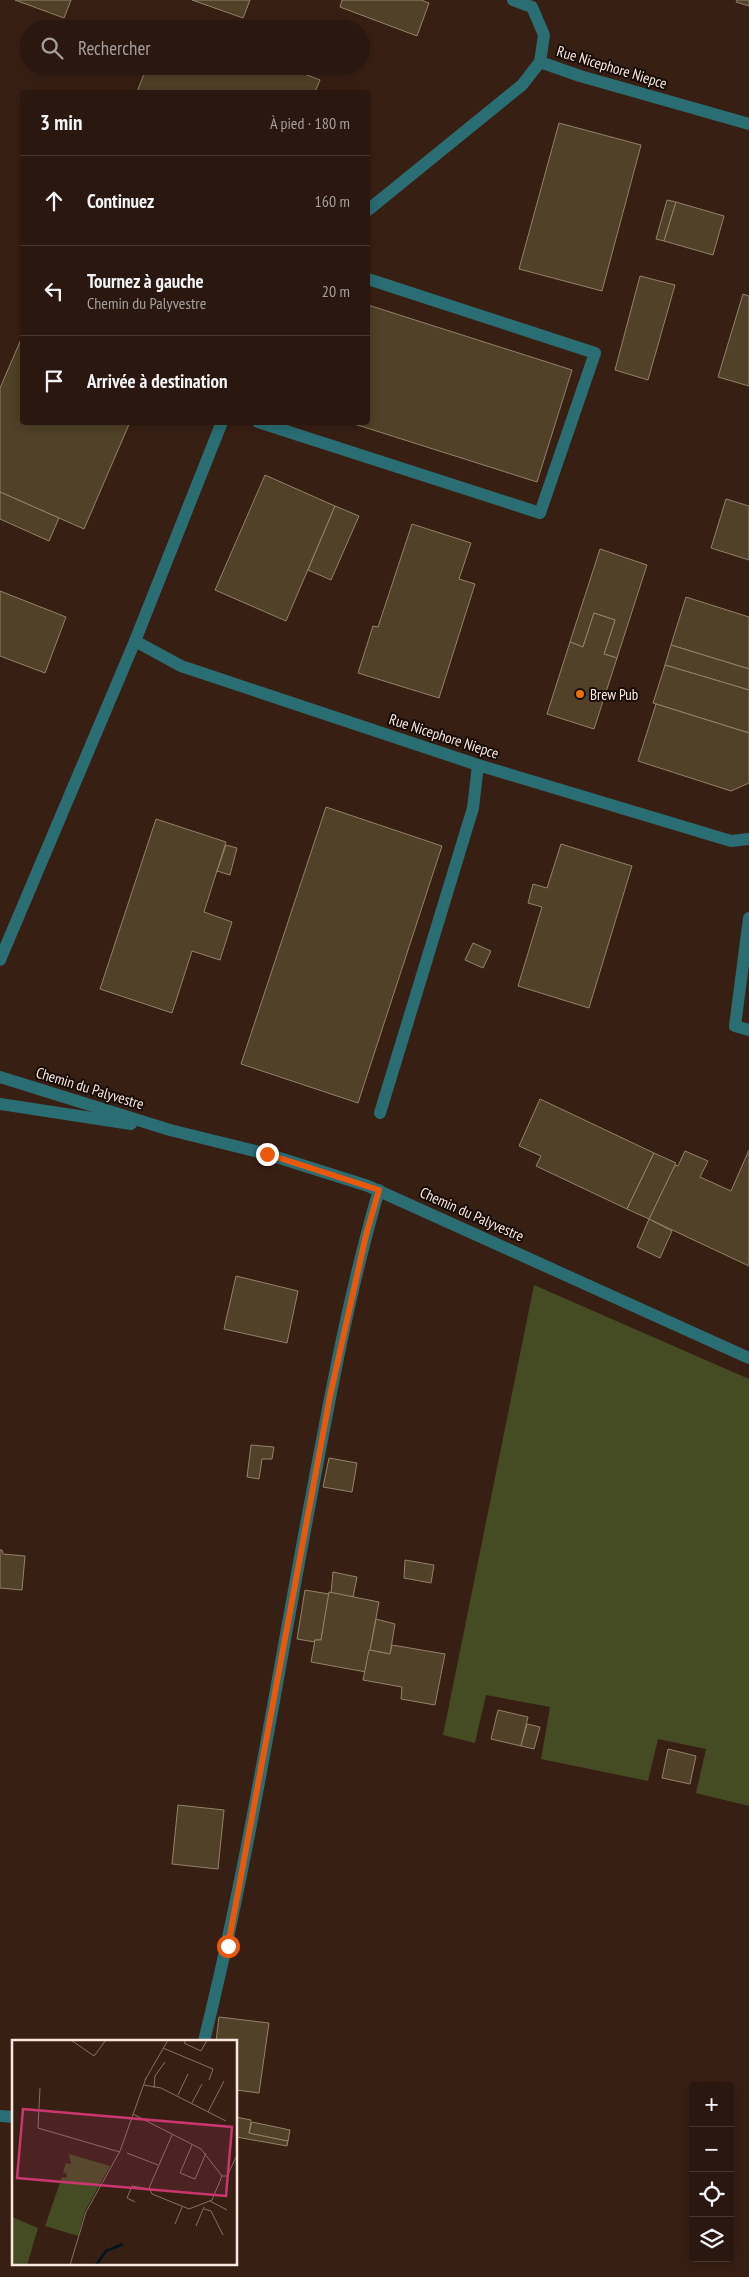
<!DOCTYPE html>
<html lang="fr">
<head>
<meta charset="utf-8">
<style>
  :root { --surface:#2a170f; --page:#322018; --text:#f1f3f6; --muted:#a59f9e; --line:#46362f }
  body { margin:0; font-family:"PT Sans Narrow",sans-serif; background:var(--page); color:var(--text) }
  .controls { position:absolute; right:15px; bottom:15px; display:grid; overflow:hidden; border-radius:5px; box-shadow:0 2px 12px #0003 }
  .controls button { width:45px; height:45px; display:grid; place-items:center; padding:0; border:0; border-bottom:1px solid var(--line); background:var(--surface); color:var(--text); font:25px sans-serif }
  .stop { position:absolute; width:15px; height:15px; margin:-11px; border:4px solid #ea580c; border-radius:50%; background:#fff }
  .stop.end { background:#ea580c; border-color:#fff; box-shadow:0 1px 5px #0008 }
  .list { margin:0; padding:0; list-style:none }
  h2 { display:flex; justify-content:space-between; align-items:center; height:65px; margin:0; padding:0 20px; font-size:21px }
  h2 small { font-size:16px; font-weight:400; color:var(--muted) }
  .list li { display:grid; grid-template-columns:32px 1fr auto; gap:15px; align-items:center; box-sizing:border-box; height:90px; padding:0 20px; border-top:1px solid var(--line) }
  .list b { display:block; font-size:19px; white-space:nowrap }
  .list p { margin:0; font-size:16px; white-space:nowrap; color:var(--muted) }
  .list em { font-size:16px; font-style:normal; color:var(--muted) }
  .icon { flex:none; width:28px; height:28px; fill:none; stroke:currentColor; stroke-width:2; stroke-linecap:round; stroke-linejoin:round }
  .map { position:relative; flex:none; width:749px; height:2277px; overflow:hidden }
  .search { position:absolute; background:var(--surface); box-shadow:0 2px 12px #0003; left:20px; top:20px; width:350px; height:55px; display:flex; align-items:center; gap:12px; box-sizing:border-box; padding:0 18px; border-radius:28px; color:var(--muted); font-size:19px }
  .panel { position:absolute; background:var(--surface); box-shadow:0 2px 12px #0003; left:20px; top:90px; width:350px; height:335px; border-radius:5px }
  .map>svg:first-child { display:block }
</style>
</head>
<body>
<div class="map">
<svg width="749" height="2277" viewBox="0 0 749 2277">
  <rect width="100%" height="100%" fill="#381f14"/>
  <polygon fill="#454c23" points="534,1285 749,1379 749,1806 696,1793 706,1749 658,1739 648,1781 541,1759 550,1707 486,1695 475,1743 443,1735"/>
  <g fill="#504128" stroke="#938268">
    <polygon points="15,0 71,0 64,18"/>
    <polygon points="192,0 250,0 243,18"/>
    <polygon points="342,0 421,0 429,3 417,36 340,7"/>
    <polygon points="737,0 749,0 749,6 736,2"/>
    <polygon points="164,21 183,29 161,29"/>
    <polygon points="147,66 284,66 320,80 315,92 137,92"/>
    <polygon points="559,123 641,145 602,291 519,269"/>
    <polygon points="667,200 676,202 664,241 656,239"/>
    <polygon points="676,202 724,216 713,255 664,241"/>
    <polygon points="640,276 675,285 648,380 615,370"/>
    <polygon points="743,294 749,296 749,386 718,377"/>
    <polygon points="368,305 572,370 537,482 348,422 368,422"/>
    <polygon points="22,337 22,422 130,422 84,529 0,492 0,388"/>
    <polygon points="265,475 335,506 286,621 215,590"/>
    <polygon points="0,492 59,518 49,541 0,519"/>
    <polygon points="726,499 749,506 749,560 711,548"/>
    <polygon points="335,506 359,516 331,580 308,570"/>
    <polygon points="412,524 471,543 459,579 475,584 439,698 358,673 373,626 378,627"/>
    <polygon points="600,549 647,565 617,658 604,654 615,620 594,613 583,647 570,642"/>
    <polygon points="0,591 66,617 45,673 0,656"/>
    <polygon points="686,597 749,617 749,669 671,645"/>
    <polygon points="594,613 615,620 604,654 617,658 594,729 547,714 570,642 583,647"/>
    <polygon points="671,645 749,669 749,690 665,665"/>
    <polygon points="665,665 749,690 749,733 653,703"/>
    <polygon points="656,704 749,733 749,783 731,791 638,761"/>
    <polygon points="326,807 442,846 358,1103 241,1064"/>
    <polygon points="156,819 226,842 204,912 232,922 220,960 192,951 172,1013 100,989"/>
    <polygon points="561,844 632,866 589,1008 518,986 542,907 528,903 533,884 547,888"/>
    <polygon points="226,845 237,848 230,875 217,871"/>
    <polygon points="473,943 491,951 483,968 465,960"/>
    <polygon points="540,1099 654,1153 627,1209 536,1166 541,1156 519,1146"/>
    <polygon points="749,1150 749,1266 649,1219 675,1165 678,1166 685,1151 708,1161 700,1177 731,1191"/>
    <polygon points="654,1153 676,1163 649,1219 627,1209"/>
    <polygon points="649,1219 672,1231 660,1258 637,1247"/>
    <polygon points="236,1276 298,1291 287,1343 224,1329"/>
    <polygon points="251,1445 274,1447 272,1459 262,1459 259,1479 247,1477"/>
    <polygon points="329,1458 357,1463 352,1492 323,1487"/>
    <polygon points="0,1550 2,1550 3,1554 25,1556 22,1590 0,1588"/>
    <polygon points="405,1560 434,1565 431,1583 404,1578"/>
    <polygon points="333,1572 357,1577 353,1597 331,1593"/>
    <polygon points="305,1590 329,1594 321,1640 315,1640 315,1642 297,1639"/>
    <polygon points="329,1592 379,1602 366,1672 311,1662 315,1640 321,1640"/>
    <polygon points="376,1619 395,1624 390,1654 370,1650"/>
    <polygon points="392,1645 445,1654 435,1705 401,1699 402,1687 363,1680 369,1650 390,1654"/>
    <polygon points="498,1710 528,1717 521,1746 491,1739"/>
    <polygon points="527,1724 540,1727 534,1749 521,1746"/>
    <polygon points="668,1749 696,1756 690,1784 662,1778"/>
    <polygon points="178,1805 224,1810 218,1869 172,1864"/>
    <polygon points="219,2017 269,2023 259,2093 236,2090 236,2041 216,2041"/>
    <polygon points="236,2117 251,2120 249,2133 288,2141 287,2146 236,2137"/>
    <polygon points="252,2122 290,2130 288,2141 249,2133"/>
  </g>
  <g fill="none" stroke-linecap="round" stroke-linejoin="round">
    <g stroke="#2a6d73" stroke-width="12">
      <polyline points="513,0 532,7 544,35 540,62"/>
      <polyline points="540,62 580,76 749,124"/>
      <polyline points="368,210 522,85 540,62"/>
      <polyline points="258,422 540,513 595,353 368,279"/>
      <polyline points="135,641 181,666 478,765 731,841 749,839"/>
      <polyline points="749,918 735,1026 749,1030"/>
      <polyline points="0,960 135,641 222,422"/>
      <polyline points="0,1077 170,1130 267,1154 368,1186 749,1358"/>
      <polyline points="0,1104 131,1124"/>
      <polyline points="380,1113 473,808 478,765"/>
      <path d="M204 2041C249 1860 277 1676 312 1493 331 1391 350 1289 379 1190"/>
      <polyline points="0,2116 14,2117"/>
    </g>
  </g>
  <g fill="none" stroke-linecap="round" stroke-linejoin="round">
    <polyline stroke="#ea580c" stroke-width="6" points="228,1946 330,1396 366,1235 379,1190 267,1154"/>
  </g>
  <circle fill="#e8710a" stroke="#170c08" stroke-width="2" cx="580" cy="694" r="5"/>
  <g text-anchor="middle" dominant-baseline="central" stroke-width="4" stroke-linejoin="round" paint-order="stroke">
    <g font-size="15" fill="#f9e8e0" stroke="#170c08">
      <text transform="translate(612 67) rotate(17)">Rue Nicephore Niepce</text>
      <text transform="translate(444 736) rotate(18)">Rue Nicephore Niepce</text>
      <text transform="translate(90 1088) rotate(17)">Chemin du Palyvestre</text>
      <text transform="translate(472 1214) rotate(24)">Chemin du Palyvestre</text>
    </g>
    <g font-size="15" fill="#f9e8e0" stroke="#170c08" text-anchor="start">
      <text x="590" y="694">Brew Pub</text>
    </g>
  </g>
  <g transform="translate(12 2040)">
    <rect width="225" height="225" fill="#381f14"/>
    <path d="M57 114 98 126 73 171 66 196 33 186 50 137 54 138 55 134 51 132 54 123 59 124ZM0 177 26 188 15 225H0Z" fill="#454c23"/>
    <path fill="none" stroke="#011520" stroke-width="2.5" d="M84 225 94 211 111 204"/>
    <path fill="none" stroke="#856f66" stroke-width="1" d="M59 0 82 16 94 0M174 0 172 3 189 11 195 0M151 8 201 29 197 40M133 40 156 0M132 45 149 48 214 81M28 48 26 88 108 112M142 48 143 36 153 22M166 55 176 34M180 63 190 44M196 72 212 41M121 74 189 109 210 136M160 95 137 148 140 154 177 169 200 160 210 136M180 105 168 133 183 139 194 113M115 113 146 125M210 136H215L225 115M198 161 215 170M123 162 115 158 120 146 137 149M192 169 199 171 211 195M163 184 170 167M184 186 192 167M58 225 74 172 108 111 134 38"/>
    <path fill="#ca376f" fill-opacity="0.15" stroke="#ca376f" stroke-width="2.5" d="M11 69 220 87 214 156 5 138Z"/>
    <rect width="225" height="225" fill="none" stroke="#f9e8e0" stroke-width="2.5"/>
  </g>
</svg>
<div class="controls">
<button>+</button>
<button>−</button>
<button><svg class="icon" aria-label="locate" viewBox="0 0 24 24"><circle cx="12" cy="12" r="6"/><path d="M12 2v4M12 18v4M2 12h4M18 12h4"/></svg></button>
<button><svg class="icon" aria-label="layers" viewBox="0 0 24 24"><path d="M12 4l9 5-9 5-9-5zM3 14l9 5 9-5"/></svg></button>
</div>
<div class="stop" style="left:228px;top:1946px"></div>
<div class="stop end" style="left:267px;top:1154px"></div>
<div class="search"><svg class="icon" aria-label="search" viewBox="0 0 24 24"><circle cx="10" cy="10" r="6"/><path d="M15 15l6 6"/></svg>Rechercher</div>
<section class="panel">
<h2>3 min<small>À pied · 180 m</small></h2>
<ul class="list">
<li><svg class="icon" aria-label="ahead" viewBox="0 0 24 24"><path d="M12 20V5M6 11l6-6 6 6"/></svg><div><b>Continuez</b></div><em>160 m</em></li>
<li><svg class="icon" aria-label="left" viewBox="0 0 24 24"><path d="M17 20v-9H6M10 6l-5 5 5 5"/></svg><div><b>Tournez à gauche</b><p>Chemin du Palyvestre</p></div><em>20 m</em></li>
<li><svg class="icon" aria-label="arrive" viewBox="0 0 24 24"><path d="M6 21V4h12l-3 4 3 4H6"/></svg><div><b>Arrivée à destination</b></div></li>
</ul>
</section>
</div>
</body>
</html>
